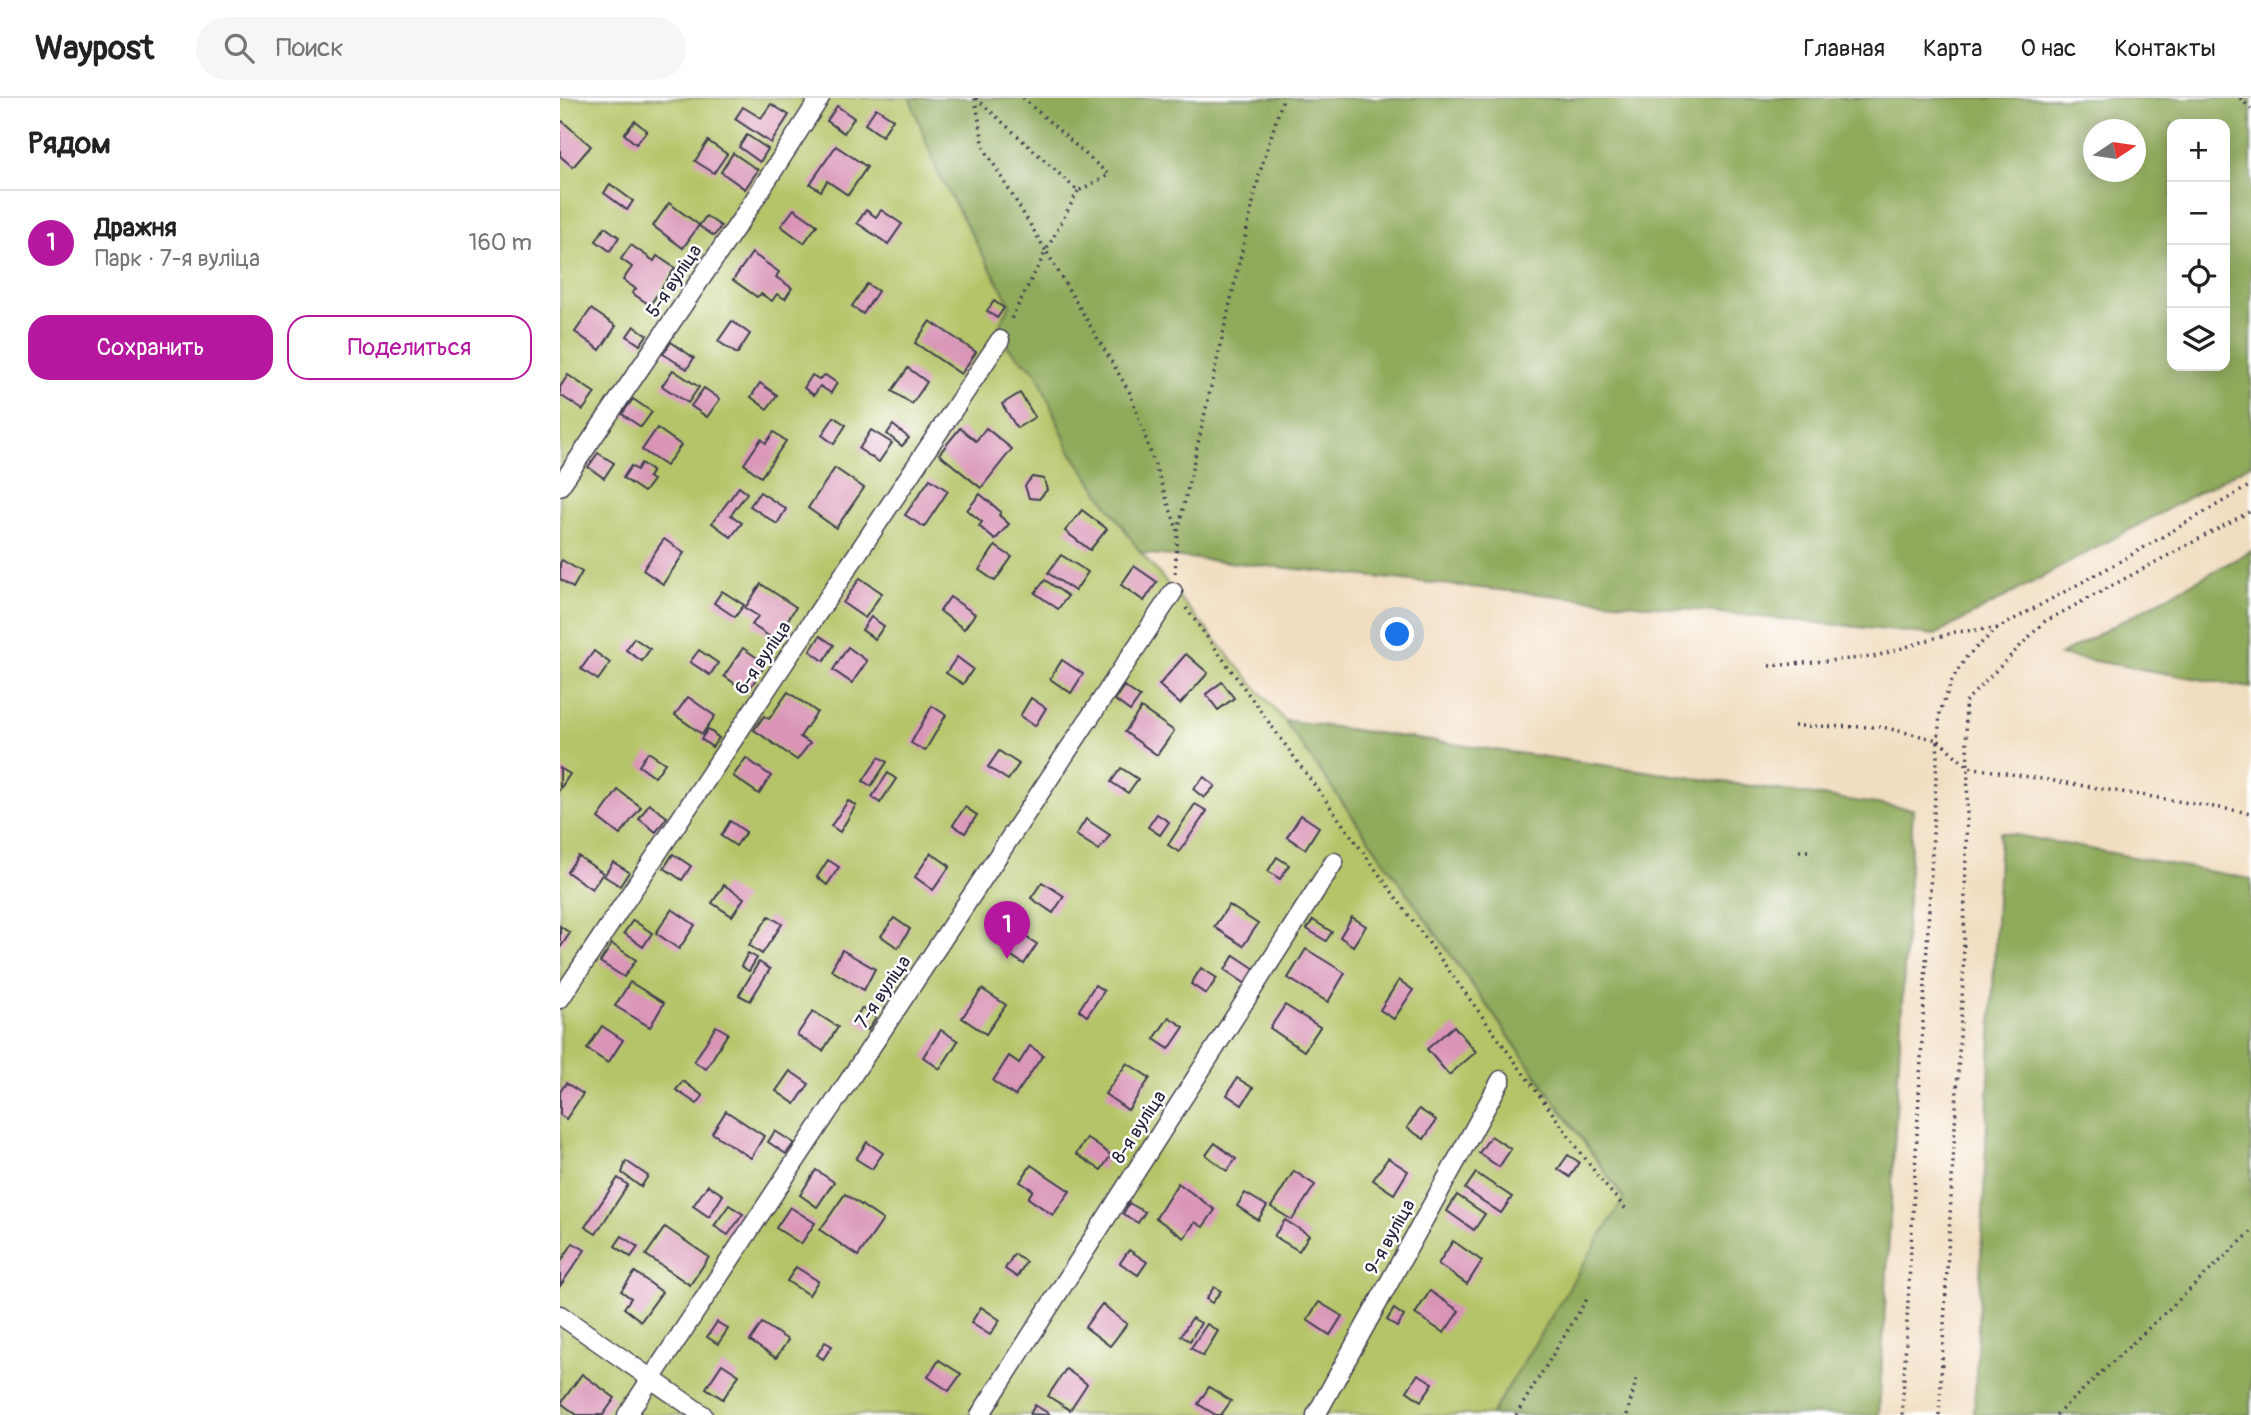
<!DOCTYPE html>
<html lang="ru">
<head>
<meta charset="utf-8">
<style>
  :root { --surface:#fff; --page:#f6f6f6; --text:#222; --muted:#767676; --line:#e0e0e0; --accent:#b5179e }
  body { margin:0; font-family:Pangolin,sans-serif; background:var(--page); color:var(--text) }
  .controls { position:absolute; right:21px; top:21px; display:grid; overflow:hidden; border-radius:14px; box-shadow:0 4px 18px #0003 }
  .controls button { width:63px; height:63px; display:grid; place-items:center; padding:0; border:0; border-bottom:2px solid var(--line); background:var(--surface); color:var(--text); font:35px sans-serif }
  .compass { position:absolute; left:1523px; top:21px; width:63px; height:63px; border-radius:50%; background:var(--surface); box-shadow:0 4px 18px #0003; rotate:77deg }
  .you { position:absolute; left:838px; top:537px; width:24px; height:24px; margin:-18px; border:5px solid #fff; border-radius:50%; background:#1a73e8; box-shadow:0 0 0 10px #1a73e833 }
  .badge { display:grid; place-items:center; width:46px; height:46px; border-radius:50%; background:var(--accent); color:#fff; font-size:23px; font-weight:700 }
  .pin { position:absolute; translate:-50% -58px; filter:drop-shadow(0 2px 4px #0008) }
  .pin::after { content:''; position:absolute; top:37px; width:24px; height:21px; background:inherit; clip-path:polygon(0 0,100% 0,50% 100%) }
  .list { margin:0; padding:0; list-style:none }
  h2 { display:flex; justify-content:space-between; align-items:center; height:91px; margin:0; padding:0 28px; font-size:30px }
  h2 small { font-size:23px; font-weight:400; color:var(--muted) }
  .list li { display:grid; grid-template-columns:46px 1fr auto; gap:21px; align-items:center; box-sizing:border-box; height:105px; padding:0 28px; border-top:2px solid var(--line) }
  .list b { display:block; font-size:26px; white-space:nowrap }
  .list p { margin:0; font-size:23px; white-space:nowrap; color:var(--muted) }
  .list em { font-size:23px; font-style:normal; color:var(--muted) }
  .actions { display:flex; gap:14px; padding:21px 28px }
  .actions a { flex:1; padding:16px 0; border:2px solid var(--accent); border-radius:21px; text-align:center; font-size:24px; color:var(--accent) }
  .actions .main { background:var(--accent); color:#fff }
  .icon { flex:none; width:38px; height:38px; fill:none; stroke:currentColor; stroke-width:2; stroke-linecap:round; stroke-linejoin:round }
  .map { position:relative; flex:none; width:1691px; height:1317px; overflow:hidden }
  header { display:flex; align-items:center; gap:42px; box-sizing:border-box; height:98px; padding:0 35px; background:var(--surface); border-bottom:2px solid var(--line) }
  header strong { font-size:33px }
  nav { display:flex; gap:38px; margin-inline-start:auto; font-size:24px }
  .search { width:490px; height:63px; background:var(--page); display:flex; align-items:center; gap:18px; box-sizing:border-box; padding:0 24px; border-radius:38px; color:var(--muted); font-size:26px }
  main { display:flex }
  aside { flex:1; background:var(--surface) }
  .map>svg:first-child { display:block }
</style>
</head>
<body>
<header>
<strong>Waypost</strong>
<div class="search"><svg class="icon" aria-label="search" viewBox="0 0 24 24"><circle cx="10" cy="10" r="6"/><path d="M15 15l6 6"/></svg>Поиск</div>
<nav><a>Главная</a><a>Карта</a><a>О нас</a><a>Контакты</a></nav>
</header>
<main>
<aside>
<h2>Рядом<small></small></h2>
<ul class="list">
<li><span class="badge">1</span><div><b>Дражня</b><p>Парк · 7-я вуліца</p></div><em>160 m</em></li>
</ul>
<div class="actions"><a class="main">Сохранить</a><a>Поделиться</a></div>
</aside>
<div class="map">
<svg width="1691" height="1317" viewBox="0 0 1691 1317">
  <rect width="100%" height="100%" fill="#fff"/>
  <filter id="ink" filterUnits="userSpaceOnUse"><feTurbulence type="fractalNoise" baseFrequency=".0143" numOctaves="2"/><feDisplacementMap in="SourceGraphic" scale="14" xChannelSelector="R" yChannelSelector="G"/><feConvolveMatrix kernelMatrix="1 2 1 2 8 2 1 2 1" color-interpolation-filters="sRGB"/></filter>
  <filter id="wash" filterUnits="userSpaceOnUse"><feTurbulence type="fractalNoise" baseFrequency=".00686" numOctaves="4" result="noise"/><feDisplacementMap in="SourceGraphic" scale="28" xChannelSelector="R" yChannelSelector="G"/><feGaussianBlur stdDeviation="1.57" result="paint"/><feColorMatrix in="noise" values="0 0 0 0 0 0 0 0 0 0 0 0 0 0 0 0 0 1.4 0 .05"/><feComposite in="paint" operator="in"/></filter>
  <g filter="url(#wash)">
    <rect width="100%" height="100%" fill="#f1dec1"/>
    <polygon fill="#b5c467" stroke="#6c7351" stroke-width="2" points="0,0 350,0 379,77 451,207 437,233 440,242 477,275 509,351 581,455 724,622 1064,1101 931,1317 0,1317"/>
    <g fill="#90aa5c" stroke="#59664c" stroke-width="2" fill-rule="evenodd">
      <path d="M350 0H1691V366L1375 537 581 455 509 351 477 275 440 242 437 233 450 206 379 77ZM1612 26H1665V268H1612ZM1534 32H1576V74H1534Z"/>
      <polygon points="1691,453 1691,590 1500,557"/>
      <polygon points="724,622 1353,711 1319,1317 931,1317 1064,1100"/>
      <polygon points="1440,734 1691,781 1691,1317 1414,1317"/>
    </g>
    <g id="blocks">
      <g fill="#d994b6">
        <polygon points="211,6 229,17 211,45 175,21 183,9 201,20"/>
        <polygon points="277,8 294,20 284,35 267,23"/>
        <polygon points="316,10 333,21 322,38 305,26"/>
        <polygon points="2,23 31,48 13,69 0,58 0,25"/>
        <polygon points="75,23 87,33 76,46 64,36"/>
        <polygon points="187,37 208,51 200,64 179,49"/>
        <polygon points="148,43 167,56 154,75 135,63"/>
        <polygon points="276,48 307,69 288,97 267,83 261,93 250,86"/>
        <polygon points="173,55 198,72 185,91 161,74"/>
        <polygon points="50,86 73,103 67,112 44,95"/>
        <polygon points="109,105 139,127 123,150 93,128"/>
        <polygon points="234,111 257,127 244,145 221,128"/>
        <polygon points="306,112 316,119 321,112 342,126 328,146 297,125"/>
        <polygon points="146,118 161,128 154,138 139,128"/>
        <polygon points="45,129 59,139 50,153 36,143"/>
        <polygon points="71,147 94,163 97,158 115,170 90,207 72,195 76,191 63,182 72,169 61,161"/>
        <polygon points="192,155 219,174 216,179 232,190 225,201 217,196 212,203 201,196 197,199 173,182"/>
        <polygon points="307,186 318,193 303,216 292,208"/>
        <polygon points="434,203 444,210 437,220 427,213"/>
        <polygon points="31,211 56,228 40,252 15,234"/>
        <polygon points="172,223 190,236 177,256 158,243"/>
        <polygon points="370,223 416,254 401,276 355,245"/>
        <polygon points="74,228 87,237 80,247 67,238"/>
        <polygon points="111,244 134,260 127,271 103,256"/>
        <polygon points="348,270 367,284 352,306 332,293"/>
        <polygon points="113,272 139,289 128,305 102,288"/>
        <polygon points="8,277 35,295 23,312 0,297 0,289"/>
        <polygon points="252,277 259,281 265,277 277,285 271,295 260,288 254,297 244,290"/>
        <polygon points="200,285 217,297 207,311 191,299"/>
        <polygon points="144,290 160,301 147,319 131,308"/>
        <polygon points="460,295 475,319 457,330 442,306"/>
        <polygon points="73,301 92,314 81,329 62,316"/>
        <polygon points="274,319 286,327 274,346 262,337"/>
        <polygon points="333,327 349,340 342,348 327,336"/>
        <polygon points="97,330 121,347 106,368 82,352"/>
        <polygon points="400,330 416,343 426,330 452,351 421,390 379,356"/>
        <polygon points="311,332 332,345 319,364 299,351"/>
        <polygon points="214,334 226,343 201,379 184,366 201,341 206,345"/>
        <polygon points="38,355 54,365 44,380 28,369"/>
        <polygon points="81,365 92,373 88,379 93,382 84,394 63,380 71,368 77,372"/>
        <polygon points="275,370 304,390 276,430 248,410"/>
        <polygon points="472,379 484,381 487,392 479,401 469,400 465,388"/>
        <polygon points="370,381 388,393 364,429 345,417"/>
        <polygon points="179,389 187,395 171,417 182,425 171,439 152,425"/>
        <polygon points="200,394 226,411 217,426 190,408"/>
        <polygon points="420,396 441,414 439,417 449,426 435,442 419,428 422,424 407,412"/>
        <polygon points="522,412 547,431 530,452 505,433"/>
        <polygon points="104,441 124,455 103,486 83,472"/>
        <polygon points="435,448 452,459 435,483 419,472"/>
        <polygon points="501,457 528,474 515,493 488,475"/>
        <polygon points="2,462 22,474 13,490 0,481 0,465"/>
        <polygon points="574,468 597,484 584,503 561,487"/>
        <polygon points="300,480 322,495 305,520 283,505"/>
        <polygon points="485,482 508,498 498,511 475,495"/>
        <polygon points="201,486 236,509 215,542 192,527 198,518 185,510"/>
        <polygon points="162,493 184,507 175,519 154,505"/>
        <polygon points="390,499 415,516 404,531 380,513"/>
        <polygon points="311,519 324,528 315,541 302,532"/>
        <polygon points="260,538 274,547 264,563 250,553"/>
        <polygon points="74,540 90,551 82,563 66,552"/>
        <polygon points="288,549 307,563 292,585 273,572"/>
        <polygon points="183,550 206,566 187,594 164,578"/>
        <polygon points="139,552 158,565 150,577 130,564"/>
        <polygon points="34,553 50,565 38,582 21,571"/>
        <polygon points="626,556 648,575 620,606 599,587"/>
        <polygon points="397,559 413,571 403,586 386,575"/>
        <polygon points="502,562 523,576 511,595 490,581"/>
        <polygon points="662,584 674,600 658,612 646,596"/>
        <polygon points="564,588 580,599 570,613 555,602"/>
        <polygon points="228,594 257,614 240,639 250,645 237,662 194,632 204,618 209,621"/>
        <polygon points="128,599 155,618 142,636 115,617"/>
        <polygon points="471,600 486,610 475,628 460,618"/>
        <polygon points="372,608 386,617 365,653 351,645"/>
        <polygon points="581,610 614,633 597,657 565,634"/>
        <polygon points="148,631 159,640 152,649 141,641"/>
        <polygon points="439,653 459,666 448,682 428,669"/>
        <polygon points="88,654 105,665 95,679 79,668"/>
        <polygon points="319,659 327,664 311,688 303,683"/>
        <polygon points="186,660 211,678 199,696 173,678"/>
        <polygon points="0,670 10,676 0,691"/>
        <polygon points="561,670 578,681 568,695 551,684"/>
        <polygon points="328,675 336,681 320,705 312,699"/>
        <polygon points="644,679 655,688 644,700 633,691"/>
        <polygon points="58,692 81,709 60,737 38,720"/>
        <polygon points="288,703 296,707 280,734 271,728"/>
        <polygon points="89,706 107,719 96,734 79,721"/>
        <polygon points="635,706 647,713 619,754 608,747"/>
        <polygon points="405,709 417,717 405,735 393,727"/>
        <polygon points="597,716 609,724 600,737 588,729"/>
        <polygon points="741,717 759,729 745,751 727,739"/>
        <polygon points="526,721 550,737 539,752 516,737"/>
        <polygon points="170,723 186,734 176,748 161,738"/>
        <polygon points="371,755 390,768 373,792 355,779"/>
        <polygon points="113,756 131,768 122,782 104,770"/>
        <polygon points="18,758 43,775 32,791 7,774"/>
        <polygon points="717,759 729,767 720,781 708,773"/>
        <polygon points="268,762 279,769 267,787 257,779"/>
        <polygon points="53,764 69,774 60,788 44,778"/>
        <polygon points="482,784 504,798 493,815 471,800"/>
        <polygon points="164,787 184,800 172,818 152,805"/>
        <polygon points="669,807 698,826 683,848 654,829"/>
        <polygon points="112,811 135,827 119,851 96,835"/>
        <polygon points="209,818 222,826 202,856 189,847"/>
        <polygon points="792,819 806,828 793,848 780,839"/>
        <polygon points="334,820 350,831 338,850 321,838"/>
        <polygon points="73,822 92,835 83,849 64,835"/>
        <polygon points="753,822 772,834 766,843 747,831"/>
        <polygon points="0,828 10,835 0,850"/>
        <polygon points="457,833 477,846 464,866 444,853"/>
        <polygon points="52,846 76,862 64,879 40,864"/>
        <polygon points="746,851 785,875 768,904 728,880"/>
        <polygon points="282,852 315,871 304,892 271,872"/>
        <polygon points="188,855 197,860 189,873 181,868"/>
        <polygon points="674,857 695,871 686,886 665,872"/>
        <polygon points="199,864 210,871 190,903 179,897"/>
        <polygon points="641,870 657,880 646,896 631,886"/>
        <polygon points="839,882 853,892 834,921 820,912"/>
        <polygon points="70,884 104,905 90,929 55,908"/>
        <polygon points="535,887 544,893 527,918 519,912"/>
        <polygon points="422,891 446,907 426,936 402,920"/>
        <polygon points="725,907 760,929 744,953 710,930"/>
        <polygon points="302,910 316,920 308,932 294,922"/>
        <polygon points="253,913 278,929 263,953 237,937"/>
        <polygon points="609,919 624,929 609,951 594,941"/>
        <polygon points="42,928 63,942 48,965 27,951"/>
        <polygon points="156,928 168,935 146,971 134,964"/>
        <polygon points="894,928 916,954 889,977 867,951"/>
        <polygon points="381,932 398,943 380,971 363,959"/>
        <polygon points="470,948 483,957 455,998 433,983 449,958 459,965"/>
        <polygon points="567,965 590,980 568,1012 545,996"/>
        <polygon points="230,973 249,986 235,1006 216,993"/>
        <polygon points="677,980 693,990 682,1007 667,997"/>
        <polygon points="123,983 143,998 137,1006 116,992"/>
        <polygon points="6,985 23,996 6,1021 0,1017 0,994"/>
        <polygon points="859,1011 876,1022 864,1041 847,1030"/>
        <polygon points="166,1013 204,1038 191,1060 152,1035"/>
        <polygon points="215,1033 234,1045 226,1056 208,1044"/>
        <polygon points="931,1038 951,1051 939,1069 919,1055"/>
        <polygon points="527,1040 551,1057 541,1072 516,1056"/>
        <polygon points="307,1044 323,1055 312,1071 296,1061"/>
        <polygon points="655,1045 676,1061 667,1073 646,1057"/>
        <polygon points="1008,1057 1019,1064 1010,1079 998,1071"/>
        <polygon points="828,1060 848,1073 834,1096 813,1082"/>
        <polygon points="66,1063 88,1078 81,1089 62,1075"/>
        <polygon points="471,1067 510,1093 493,1117 468,1100 473,1092 460,1084"/>
        <polygon points="256,1072 274,1084 257,1109 240,1097"/>
        <polygon points="734,1073 755,1087 732,1122 711,1109"/>
        <polygon points="916,1075 952,1099 941,1115 905,1091"/>
        <polygon points="58,1080 68,1087 36,1136 25,1129"/>
        <polygon points="618,1085 655,1112 643,1129 635,1124 624,1140 596,1120"/>
        <polygon points="148,1087 163,1097 149,1119 133,1108"/>
        <polygon points="685,1095 707,1108 698,1122 677,1108"/>
        <polygon points="285,1096 323,1122 298,1158 260,1132"/>
        <polygon points="897,1097 925,1116 914,1132 887,1113"/>
        <polygon points="569,1105 585,1114 578,1125 563,1116"/>
        <polygon points="169,1107 183,1116 168,1137 154,1128"/>
        <polygon points="230,1109 255,1125 241,1146 216,1130"/>
        <polygon points="725,1122 749,1137 739,1153 714,1138"/>
        <polygon points="105,1129 149,1159 130,1187 86,1157"/>
        <polygon points="62,1138 78,1149 71,1159 55,1148"/>
        <polygon points="893,1143 922,1163 907,1186 878,1166"/>
        <polygon points="13,1145 25,1152 0,1188 0,1165"/>
        <polygon points="569,1152 587,1164 578,1177 560,1165"/>
        <polygon points="454,1156 466,1164 457,1179 445,1171"/>
        <polygon points="236,1169 258,1183 249,1197 227,1183"/>
        <polygon points="75,1174 102,1194 81,1223 64,1210 71,1200 61,1193"/>
        <polygon points="654,1189 661,1193 652,1205 646,1201"/>
        <polygon points="870,1193 899,1213 884,1235 855,1216"/>
        <polygon points="759,1204 782,1218 770,1237 747,1222"/>
        <polygon points="542,1206 567,1226 550,1248 525,1229"/>
        <polygon points="421,1209 440,1222 430,1237 411,1225"/>
        <polygon points="834,1211 844,1218 837,1229 827,1222"/>
        <polygon points="632,1220 641,1225 630,1243 621,1238"/>
        <polygon points="157,1224 168,1231 158,1246 147,1239"/>
        <polygon points="202,1225 228,1242 216,1260 190,1243"/>
        <polygon points="647,1226 658,1233 643,1258 631,1250"/>
        <polygon points="265,1244 272,1248 263,1261 257,1257"/>
        <polygon points="379,1262 401,1276 389,1293 368,1279"/>
        <polygon points="162,1266 179,1277 163,1301 146,1290"/>
        <polygon points="506,1271 527,1286 510,1312 488,1298"/>
        <polygon points="22,1276 55,1300 43,1317 17,1317 1,1305"/>
        <polygon points="858,1276 873,1285 861,1303 847,1293"/>
        <polygon points="649,1289 671,1303 661,1317 656,1317 638,1306"/>
        <polygon points="475,1307 491,1317 470,1316"/>
      </g>
    </g>
  </g>
  <g filter="url(#ink)">
    <use href="#blocks" fill-opacity="0" stroke="#413e4f" stroke-width="2"/>
    <g fill="none" stroke-linecap="round" stroke-linejoin="round">
      <g stroke="#413e4f" stroke-width="21">
        <g id="minor">
          <polyline points="0,388 187,113 260,0"/>
          <polyline points="0,901 440,242"/>
          <polyline points="0,1217 143,1317"/>
          <polyline points="67,1317 613,494"/>
          <polyline points="420,1317 774,764"/>
          <polyline points="756,1317 941,982"/>
        </g>
      </g>
      <g stroke="#413e4f" stroke-width="3.5" stroke-dasharray="2 5" stroke-linecap="butt">
        <polyline points="415,0 424,50 486,153 449,225"/>
        <polyline points="416,0 518,93 549,77 463,0"/>
        <polyline points="1680,0 1691,11"/>
        <polyline points="518,93 486,153 570,295 617,431"/>
        <polyline points="615,475 618,433 700,74 723,0"/>
        <polyline points="626,510 1043,1085 1066,1111"/>
        <polyline points="1438,530 1407,558 1393,580 1380,614 1378,642 1408,669 1691,715"/>
        <polyline points="1209,568 1313,559 1395,534 1438,530 1559,464 1691,387"/>
        <polyline points="1234,628 1322,629 1378,642 1342,1317"/>
        <polyline points="1239,753 1249,753"/>
        <polyline points="956,1317 1027,1201"/>
        <polyline points="1067,1317 1077,1279"/>
        <polyline points="1379,1317 1403,883 1408,669 1405,604 1484,524 1691,413"/>
        <polyline points="1496,1317 1691,1134"/>
      </g>
      <use href="#minor" stroke="#fff" stroke-width="18"/>
    </g>
  </g>
  <g text-anchor="middle" dominant-baseline="central" stroke-width="5" stroke-linejoin="round" paint-order="stroke">
    <g font-size="19" fill="#22223b" stroke="#fff">
      <text transform="translate(114 183) rotate(-56)">5-я вуліца</text>
      <text transform="translate(203 560) rotate(-56)">6-я вуліца</text>
      <text transform="translate(323 894) rotate(-56)">7-я вуліца</text>
      <text transform="translate(579 1029) rotate(-57)">8-я вуліца</text>
      <text transform="translate(830 1139) rotate(-61)">9-я вуліца</text>
    </g>
  </g>
</svg>
<div class="controls">
<button>+</button>
<button>−</button>
<button><svg class="icon" aria-label="locate" viewBox="0 0 24 24"><circle cx="12" cy="12" r="6"/><path d="M12 2v4M12 18v4M2 12h4M18 12h4"/></svg></button>
<button><svg class="icon" aria-label="layers" viewBox="0 0 24 24"><path d="M12 4l9 5-9 5-9-5zM3 14l9 5 9-5"/></svg></button>
</div>
<svg class="compass" viewBox="-18 -18 36 36"><path d="M0-13l5 13h-10z" fill="#e53935"/><path d="M0 13l5-13h-10z" fill="#767676"/></svg>
<div class="you"></div>
<div class="pin badge" style="left:447px;top:861px">1</div>
</div>
</main>
</body>
</html>
